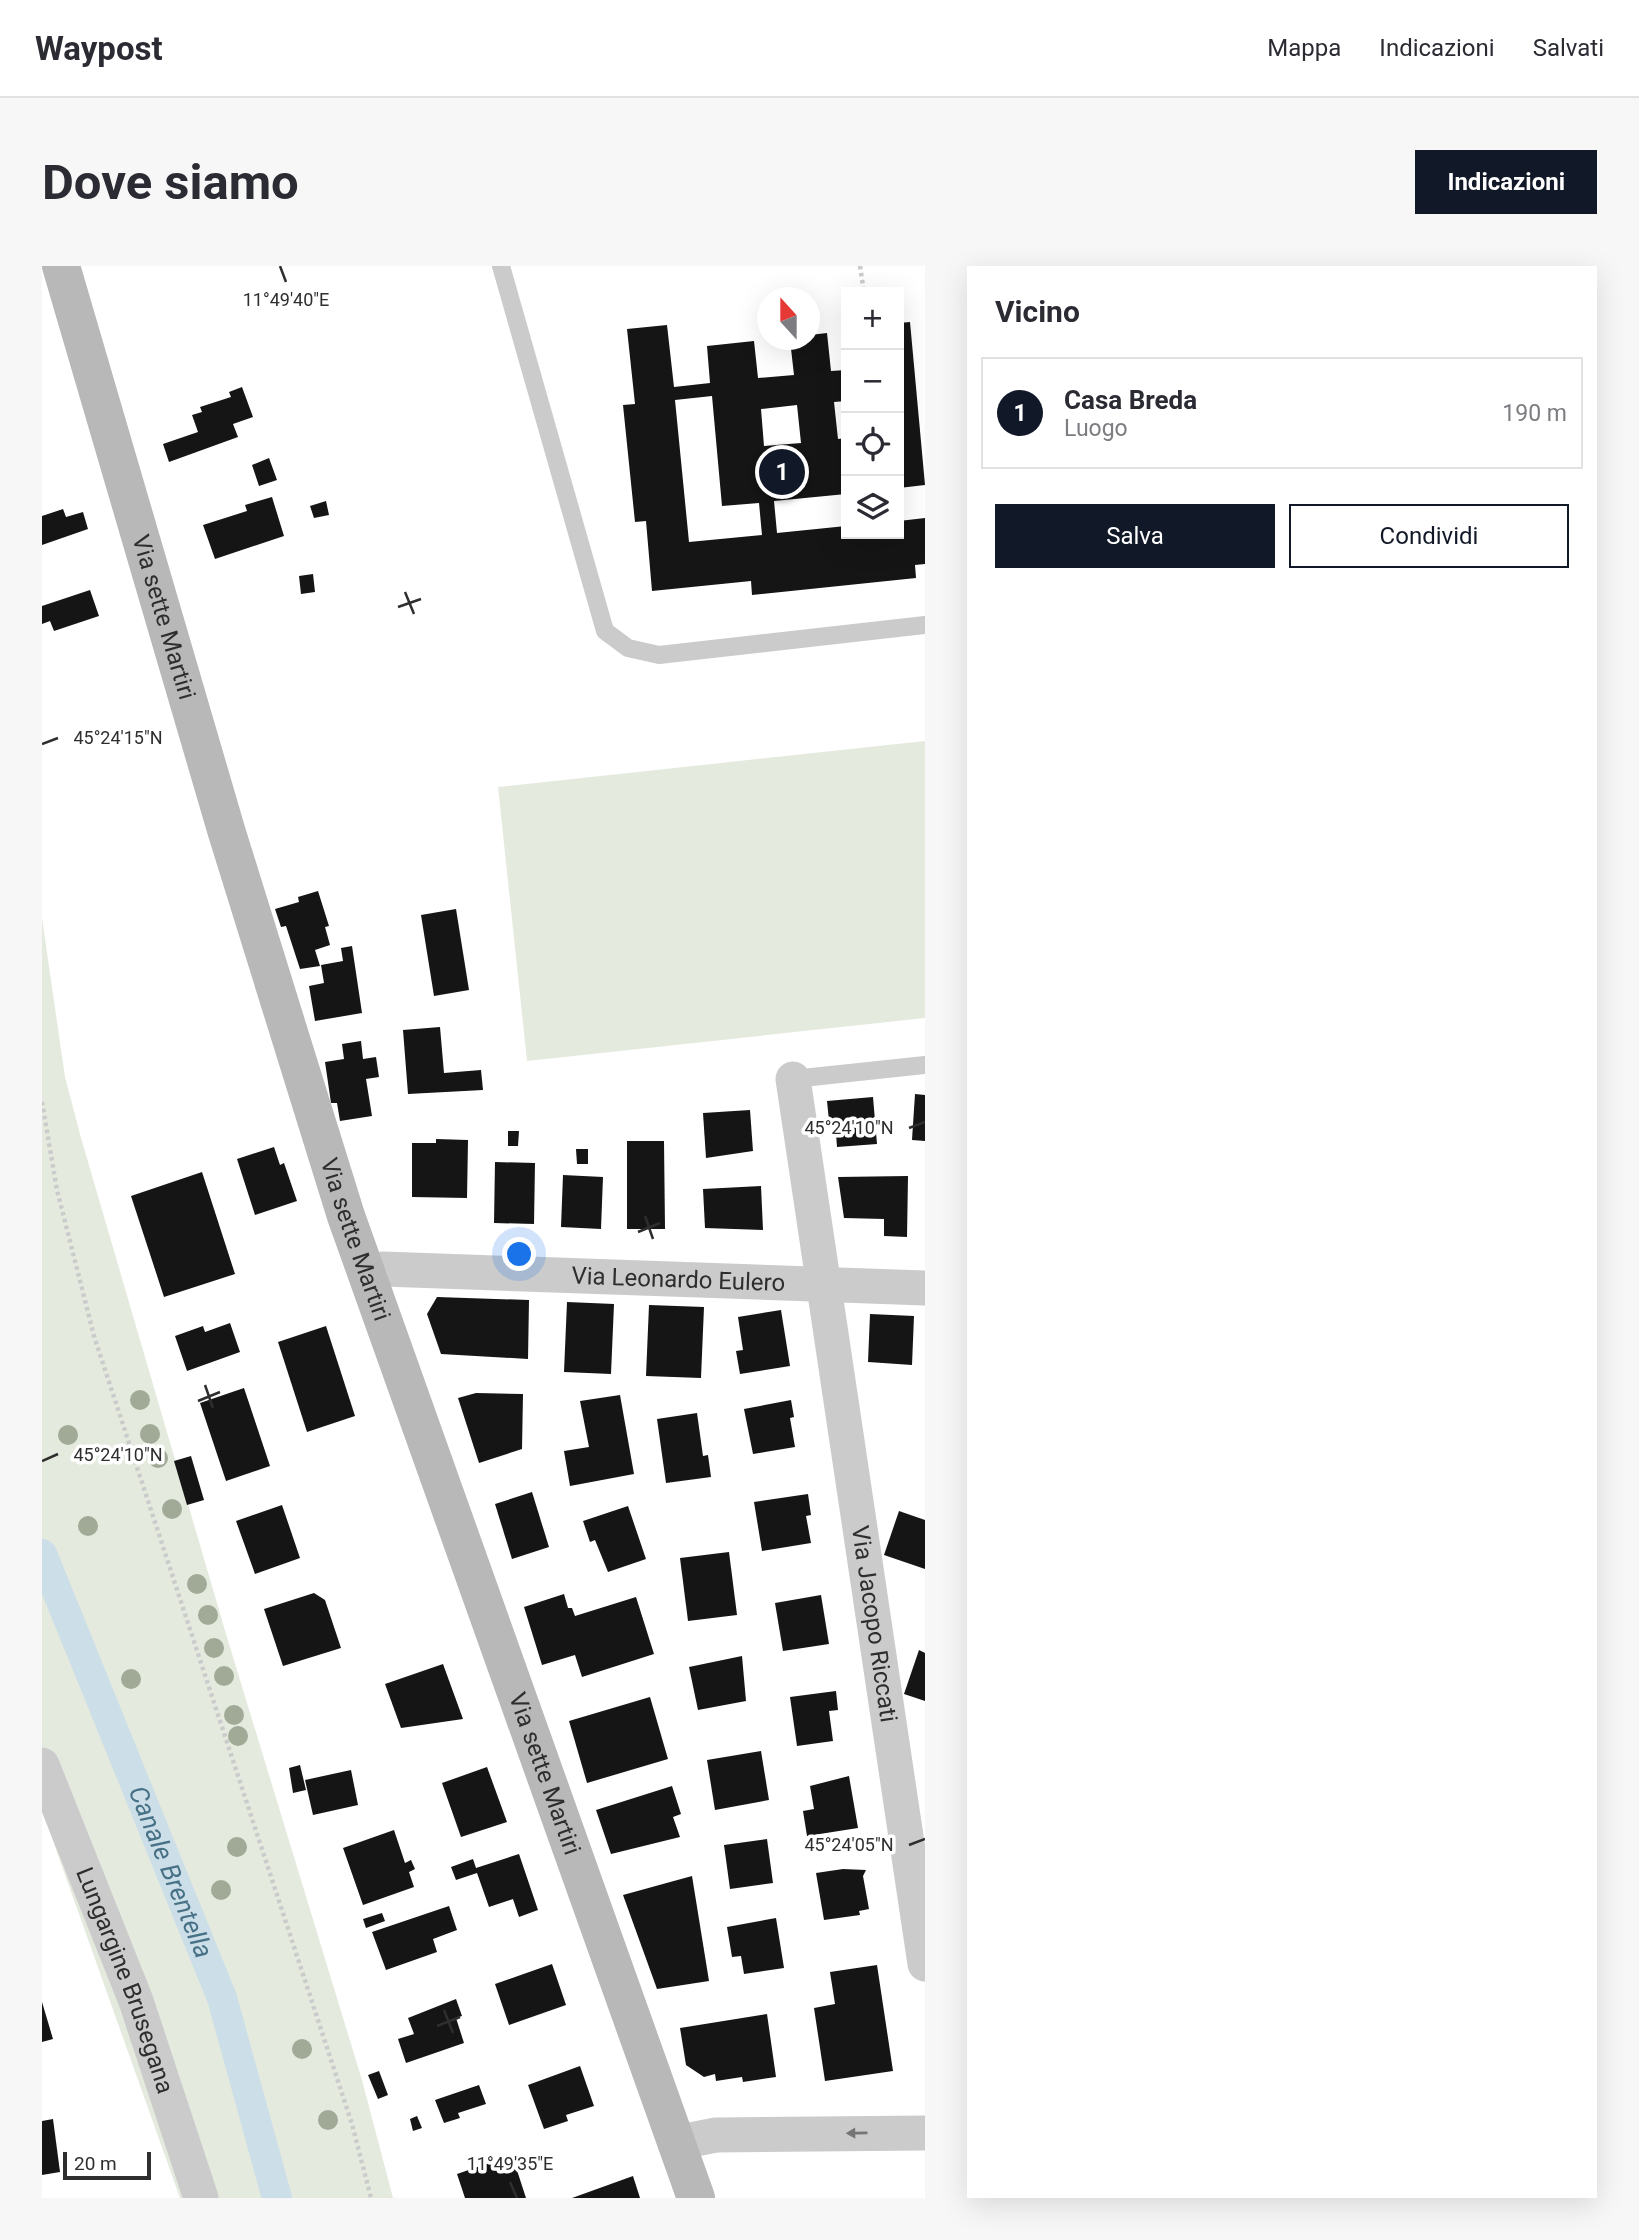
<!DOCTYPE html>
<html lang="it">
<head>
<meta charset="utf-8">
<style>
  :root { --surface:#fff; --page:#f7f7f7; --text:#2b2b33; --muted:#7c7c81; --line:#e1e1e2; --accent:#111827 }
  body { margin:0; font-family:Roboto,sans-serif; background:var(--page); color:var(--text) }
  .controls { position:absolute; right:21px; top:21px; display:grid; overflow:hidden; border-radius:0px; box-shadow:0 7px 28px #0002 }
  .controls button { width:63px; height:63px; display:grid; place-items:center; padding:0; border:0; border-bottom:2px solid var(--line); background:var(--surface); color:var(--text); font:35px sans-serif }
  .compass { position:absolute; left:715px; top:21px; width:63px; height:63px; border-radius:50%; background:var(--surface); box-shadow:0 7px 28px #0002; rotate:339deg }
  .scale { position:absolute; left:21px; bottom:18px; width:88px; box-sizing:border-box; padding-left:7px; border:4px solid #2e2e2e; border-top:0; font-size:19px; line-height:24px; white-space:nowrap; color:#2e2e2e; -webkit-text-stroke:5px #fff; paint-order:stroke }
  .you { position:absolute; left:478px; top:989px; width:24px; height:24px; margin:-18px; border:5px solid #fff; border-radius:50%; background:#1a73e8; box-shadow:0 0 0 10px #1a73e833 }
  .badge { display:grid; place-items:center; width:46px; height:46px; border-radius:50%; background:var(--accent); color:#fff; font-size:23px; font-weight:700 }
  .pin { position:absolute; translate:-50% -50%; border:4px solid #fff; box-shadow:0 2px 7px #0006 }
  .list { margin:0; padding:0; list-style:none }
  h2 { display:flex; justify-content:space-between; align-items:center; height:91px; margin:0; padding:0 28px; font-size:30px }
  h2 small { font-size:23px; font-weight:400; color:var(--muted) }
  .list li { display:grid; grid-template-columns:46px 1fr auto; gap:21px; align-items:center; box-sizing:border-box; height:112px; margin:0 14px 14px; padding:0 14px; border:2px solid var(--line); border-radius:0px }
  .list b { display:block; font-size:26px; white-space:nowrap }
  .list p { margin:0; font-size:23px; white-space:nowrap; color:var(--muted) }
  .list em { font-size:23px; font-style:normal; color:var(--muted) }
  .actions { display:flex; gap:14px; padding:21px 28px }
  .actions a { flex:1; padding:16px 0; border:2px solid var(--accent); border-radius:0px; text-align:center; font-size:24px; color:var(--accent) }
  .actions .main { background:var(--accent); color:#fff }
  .icon { flex:none; width:38px; height:38px; fill:none; stroke:currentColor; stroke-width:2; stroke-linecap:round; stroke-linejoin:round }
  .map { position:relative; flex:none; width:883px; height:1932px; overflow:hidden; border-radius:0px }
  header { display:flex; align-items:center; gap:42px; box-sizing:border-box; height:98px; padding:0 35px; background:var(--surface); border-bottom:2px solid var(--line) }
  header strong { font-size:33px }
  nav { display:flex; gap:38px; margin-inline-start:auto; font-size:24px }
  .intro { display:flex; align-items:center; justify-content:space-between; box-sizing:border-box; height:168px; padding:0 42px }
  h1 { margin:0; font-size:49px }
  .button { padding:18px 32px; border-radius:0px; background:var(--accent); color:#fff; font-size:24px; font-weight:700 }
  main { display:flex; gap:42px; padding:0 42px }
  aside { flex:1; background:var(--surface); border-radius:0px; box-shadow:0 7px 28px #0002 }
  .map>svg:first-child { display:block }
</style>
</head>
<body>
<header>
<strong>Waypost</strong>
<nav><a>Mappa</a><a>Indicazioni</a><a>Salvati</a></nav>
</header>
<div class="intro"><h1>Dove siamo</h1><a class="button">Indicazioni</a></div>
<main>
<div class="map">
<svg width="883" height="1932" viewBox="0 0 883 1932">
  <rect width="100%" height="100%" fill="#fff"/>
  <g fill="#e5eade">
    <polygon points="883,475 883,752 485,795 456,521"/>
    <polygon points="0,652 23,811 39,872 184,1368 320,1814 351,1932 138,1932 0,1544"/>
  </g>
  <g fill="none" stroke-linecap="round" stroke-linejoin="round">
    <path stroke="#ccdee7" stroke-width="30" id="s1" d="M0 1288 180 1732 235 1932"/>
  </g>
  <g fill="#151515" fill-rule="evenodd">
    <polygon points="868,56 883,219 857,222 857,57"/>
    <path d="M625 59 632 121 668 117 665 80 712 75 716 112 752 109 748 74H768V69L785 67 789 105 804 104V135L792 136 796 173 804 172V228L732 235 735 267 804 260V268H857V255L883 252V298L873 299 874 312 710 329 709 315 610 325 604 255 593 256 581 139 593 138 585 63ZM670 130 680 240 717 237 720 269 647 276 633 134ZM755 139 759 177 722 180 719 143Z"/>
    <polygon points="200,121 211,151 191,158 196,171 127,196 121,178 156,166 150,149 160,146 158,141 189,131 187,126"/>
    <polygon points="227,192 235,214 217,220 210,199"/>
    <polygon points="230,231 242,270 173,293 161,259 205,245 203,239"/>
    <polygon points="284,235 287,249 272,252 268,240"/>
    <polygon points="21,243 24,251 41,246 46,263 0,279 0,250"/>
    <polygon points="271,308 273,326 259,328 257,310"/>
    <polygon points="48,324 57,350 12,365 8,355 0,358 0,340"/>
    <polygon points="276,625 287,660 283,661 288,679 273,684 278,700 258,703 244,660 239,661 233,643 257,636 256,631"/>
    <polygon points="414,643 427,724 392,730 379,649"/>
    <polygon points="310,680 320,747 273,755 267,720 282,717 279,699 301,695 299,682"/>
    <polygon points="398,761 402,807 439,804 441,824 366,828 361,764"/>
    <polygon points="319,775 321,793 334,791 337,811 324,813 330,850 298,855 295,837 289,837 283,796 302,793 300,778"/>
    <polygon points="873,828 883,829 883,875 870,874"/>
    <polygon points="831,831 835,878 795,881 793,855 787,855 785,835"/>
    <polygon points="708,844 711,885 664,892 661,847"/>
    <polygon points="466,865 477,865 476,880 466,880"/>
    <polygon points="394,873 426,874 425,932 370,931 370,877 394,877"/>
    <polygon points="585,875 622,875 623,963 585,963"/>
    <polygon points="232,881 238,899 242,897 255,935 213,949 195,893"/>
    <polygon points="534,883 546,883 546,898 535,898"/>
    <polygon points="453,896 493,897 492,958 452,957"/>
    <polygon points="160,906 193,1008 122,1031 89,930"/>
    <polygon points="521,909 561,911 559,963 519,961"/>
    <polygon points="866,910 865,971 842,970 842,953 802,952 796,911"/>
    <polygon points="719,920 721,964 663,962 661,923"/>
    <polygon points="395,1031 487,1034 486,1093 399,1088 385,1048"/>
    <polygon points="525,1036 572,1038 569,1108 522,1106"/>
    <polygon points="607,1039 662,1041 659,1112 604,1110"/>
    <polygon points="739,1044 748,1100 698,1108 694,1085 701,1084 696,1051"/>
    <polygon points="828,1048 872,1050 870,1099 826,1096"/>
    <polygon points="188,1057 198,1086 145,1105 133,1070 161,1060 163,1066"/>
    <polygon points="284,1060 313,1150 265,1166 236,1076"/>
    <polygon points="202,1122 228,1200 184,1215 158,1137"/>
    <polygon points="434,1127 481,1128 480,1183 437,1197 416,1132"/>
    <polygon points="578,1129 592,1208 528,1220 522,1185 547,1181 538,1135"/>
    <polygon points="749,1134 752,1151 748,1152 753,1181 711,1188 702,1143"/>
    <polygon points="655,1147 661,1190 666,1189 669,1211 624,1217 615,1153"/>
    <polygon points="149,1190 162,1234 145,1239 132,1195"/>
    <polygon points="490,1226 507,1281 470,1293 453,1238"/>
    <polygon points="766,1228 769,1249 764,1250 769,1277 720,1285 712,1236"/>
    <polygon points="240,1239 258,1292 213,1308 194,1255"/>
    <polygon points="586,1240 604,1293 566,1306 553,1274 548,1276 541,1255"/>
    <polygon points="857,1245 883,1254 883,1303 842,1289"/>
    <polygon points="687,1286 695,1349 646,1355 638,1292"/>
    <polygon points="272,1327 283,1334 299,1382 241,1400 222,1343"/>
    <polygon points="522,1328 526,1342 530,1342 533,1350 594,1331 612,1388 540,1411 533,1389 500,1399 482,1341"/>
    <polygon points="779,1329 787,1378 741,1385 733,1337"/>
    <polygon points="877,1384 883,1387 883,1435 862,1428"/>
    <polygon points="700,1390 704,1435 656,1444 647,1401"/>
    <polygon points="401,1398 421,1453 359,1462 343,1418"/>
    <polygon points="794,1425 796,1444 787,1445 791,1475 755,1480 748,1431"/>
    <polygon points="608,1431 626,1493 545,1517 527,1455"/>
    <polygon points="719,1485 727,1534 673,1544 665,1494"/>
    <polygon points="258,1499 264,1524 251,1527 247,1502"/>
    <polygon points="445,1501 465,1556 419,1571 400,1517"/>
    <polygon points="309,1504 316,1539 271,1549 263,1514"/>
    <polygon points="807,1510 816,1562 765,1570 761,1545 772,1543 768,1520"/>
    <polygon points="630,1520 639,1548 631,1551 638,1571 569,1588 554,1544"/>
    <polygon points="352,1564 363,1597 369,1594 373,1603 367,1606 372,1621 321,1639 301,1582"/>
    <polygon points="725,1573 731,1617 688,1623 682,1579"/>
    <polygon points="477,1588 496,1644 477,1651 471,1633 447,1641 435,1607 414,1614 409,1601 431,1593 434,1602"/>
    <polygon points="801,1603 824,1604 821,1610 827,1643 817,1645 818,1649 782,1654 774,1607"/>
    <polygon points="650,1610 667,1715 615,1723 581,1629"/>
    <polygon points="407,1640 415,1664 391,1673 395,1686 344,1704 330,1666"/>
    <polygon points="340,1647 343,1655 324,1662 321,1653"/>
    <polygon points="734,1652 742,1702 702,1708 699,1690 690,1691 685,1661"/>
    <polygon points="510,1698 524,1739 467,1759 453,1718"/>
    <polygon points="835,1699 851,1805 783,1815 772,1742 793,1738 788,1706"/>
    <polygon points="414,1733 420,1750 414,1752 422,1777 364,1797 356,1773 372,1768 366,1752"/>
    <polygon points="0,1736 11,1773 0,1776"/>
    <polygon points="725,1748 734,1811 701,1816 700,1811 674,1815 673,1808 662,1811 644,1799 638,1762"/>
    <polygon points="538,1800 552,1840 524,1849 526,1855 502,1863 486,1819"/>
    <polygon points="337,1805 346,1829 336,1833 326,1809"/>
    <polygon points="437,1819 444,1838 416,1847 418,1852 402,1857 393,1834"/>
    <polygon points="375,1850 380,1862 371,1865 368,1853"/>
    <polygon points="11,1853 18,1906 0,1909 0,1855"/>
    <polygon points="470,1889 484,1932 423,1932 415,1908"/>
    <polygon points="591,1910 598,1932 530,1932"/>
  </g>
  <g fill="none" stroke-linecap="round" stroke-linejoin="round">
    <g stroke="#cbcbcb" stroke-width="4.5" stroke-dasharray="3.5 3.5" stroke-linecap="butt">
      <polyline points="818,0 822,26"/>
      <polyline points="0,836 15,924 52,1070 310,1858 329,1932"/>
    </g>
    <g stroke="#cbcbcb" stroke-width="18">
      <polyline points="459,0 563,365 586,382 617,389 883,359"/>
      <polyline points="751,813 883,799"/>
    </g>
    <g stroke="#cbcbcb" stroke-width="35">
      <path id="s2" d="M751 813 883 1698"/>
      <path id="s3" d="M325 1010 341 1003 883 1022"/>
      <path id="s4" d="M0 1499 94 1735 159 1932"/>
      <polyline points="633,1877 674,1869 883,1867"/>
    </g>
    <path stroke="#b8b8b8" stroke-width="38" id="s5" d="M19 0 185 567 304 950 654 1932"/>
  </g>
  <g fill="#a0aa96">
    <circle cx="98" cy="1134" r="10"/>
    <circle cx="108" cy="1168" r="10"/>
    <circle cx="26" cy="1169" r="10"/>
    <circle cx="116" cy="1192" r="10"/>
    <circle cx="130" cy="1243" r="10"/>
    <circle cx="46" cy="1260" r="10"/>
    <circle cx="155" cy="1318" r="10"/>
    <circle cx="166" cy="1349" r="10"/>
    <circle cx="172" cy="1382" r="10"/>
    <circle cx="182" cy="1410" r="10"/>
    <circle cx="89" cy="1413" r="10"/>
    <circle cx="192" cy="1449" r="10"/>
    <circle cx="196" cy="1470" r="10"/>
    <circle cx="195" cy="1581" r="10"/>
    <circle cx="179" cy="1624" r="10"/>
    <circle cx="260" cy="1783" r="10"/>
    <circle cx="286" cy="1854" r="10"/>
  </g>
  <defs><path id="oneway-solid" d="M-6-.8H1V-3.2L6.5 0L1 3.2V.8H-6Z" transform="scale(1.75)"/></defs>
  <use fill="#757575" href="#oneway-solid" transform="translate(815 1867) rotate(179)"/>
  <path fill="none" stroke="#2e2e2e" stroke-width="2.5" d="M238 0 244 16M363 326 372 348M356 341 379 333M0 478 16 472M867 862 883 856M603 950 611 973M596 966 618 957M163 1119 171 1142M156 1135 178 1126M0 1195 16 1188M867 1579 883 1573M402 1744 411 1767M395 1760 418 1751M468 1916 475 1932"/>
  <g text-anchor="middle" dominant-baseline="central" stroke-width="7" stroke-linejoin="round" paint-order="stroke">
    <g font-size="24" fill="#2e2e2e" stroke="#fff">
      <text stroke="none"><textPath href="#s5" startOffset="366">Via sette Martiri</textPath></text>
      <text stroke="none"><textPath href="#s5" startOffset="1017">Via sette Martiri</textPath></text>
      <text stroke="none"><textPath href="#s3" startOffset="313">Via Leonardo Eulero</textPath></text>
      <text stroke="none"><textPath href="#s2" startOffset="551">Via Jacopo Riccati</textPath></text>
      <text stroke="none"><textPath href="#s5" startOffset="1584">Via sette Martiri</textPath></text>
      <text stroke="none"><textPath href="#s4" startOffset="231">Lungargine Brusegana</textPath></text>
    </g>
    <g font-size="26" font-style="italic" fill="#477186" stroke="#fff">
      <text stroke="none"><textPath href="#s1" startOffset="343">Canale Brentella</textPath></text>
    </g>
  </g>
  <g font-size="18" text-anchor="middle" fill="#2e2e2e" stroke="#fff" stroke-width="7" stroke-linejoin="round" paint-order="stroke">
    <text x="244" y="40">11°49'40"E</text>
    <text x="76" y="478">45°24'15"N</text>
    <text x="807" y="868">45°24'10"N</text>
    <text x="76" y="1195">45°24'10"N</text>
    <text x="807" y="1585">45°24'05"N</text>
    <text x="468" y="1904">11°49'35"E</text>
  </g>
</svg>
<div class="controls">
<button>+</button>
<button>−</button>
<button><svg class="icon" aria-label="locate" viewBox="0 0 24 24"><circle cx="12" cy="12" r="6"/><path d="M12 2v4M12 18v4M2 12h4M18 12h4"/></svg></button>
<button><svg class="icon" aria-label="layers" viewBox="0 0 24 24"><path d="M12 4l9 5-9 5-9-5zM3 14l9 5 9-5"/></svg></button>
</div>
<svg class="compass" viewBox="-18 -18 36 36"><path d="M0-13l5 13h-10z" fill="#e53935"/><path d="M0 13l5-13h-10z" fill="#7c7c81"/></svg>
<div class="scale">20 m</div>
<div class="you"></div>
<div class="pin badge" style="left:740px;top:206px">1</div>
</div>
<aside>
<h2>Vicino<small></small></h2>
<ul class="list">
<li><span class="badge">1</span><div><b>Casa Breda</b><p>Luogo</p></div><em>190 m</em></li>
</ul>
<div class="actions"><a class="main">Salva</a><a>Condividi</a></div>
</aside>
</main>
</body>
</html>
